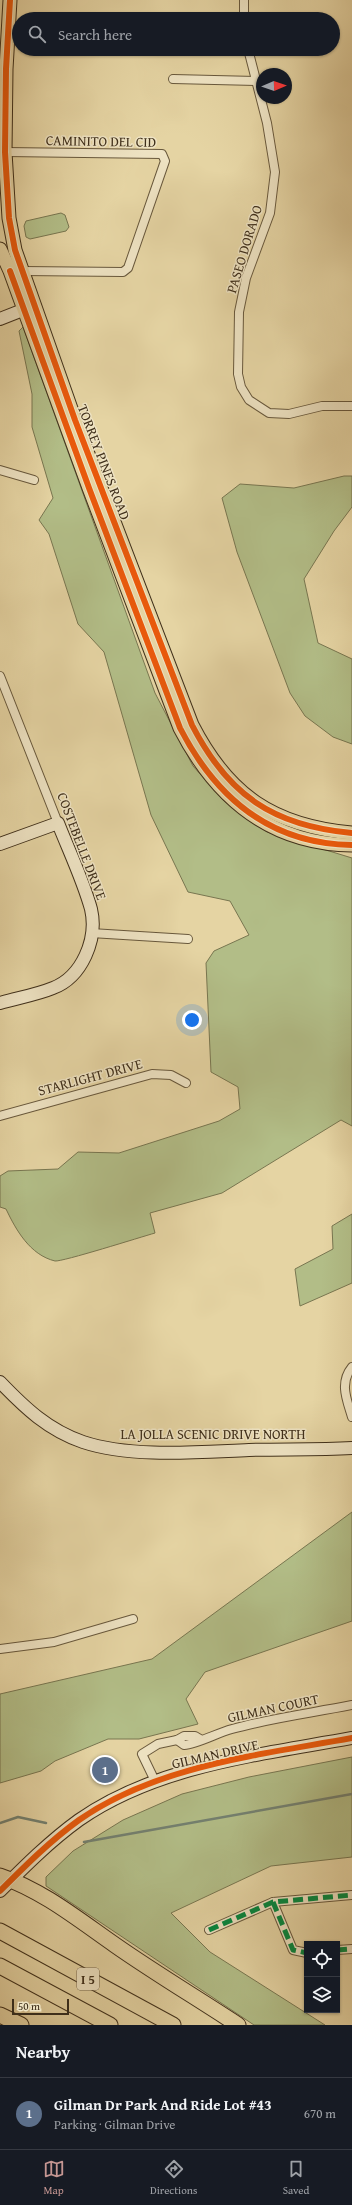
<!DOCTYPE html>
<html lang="en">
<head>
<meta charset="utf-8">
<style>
  :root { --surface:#171b24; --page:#20242c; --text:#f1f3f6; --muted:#9ea1a6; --line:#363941; --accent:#c59692 }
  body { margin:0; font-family:"Gentium Book Plus",serif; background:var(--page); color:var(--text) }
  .controls { position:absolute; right:12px; bottom:12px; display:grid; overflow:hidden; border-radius:0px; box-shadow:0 1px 3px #0004 }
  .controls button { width:36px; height:36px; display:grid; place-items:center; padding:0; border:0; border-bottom:1px solid var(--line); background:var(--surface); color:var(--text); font:20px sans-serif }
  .compass { position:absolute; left:256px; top:68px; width:36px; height:36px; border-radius:50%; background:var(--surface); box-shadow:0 1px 3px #0004; rotate:88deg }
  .scale { position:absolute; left:12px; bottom:10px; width:57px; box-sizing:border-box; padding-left:4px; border:2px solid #3f2f1a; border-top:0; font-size:11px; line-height:14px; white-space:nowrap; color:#3f2f1a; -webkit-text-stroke:3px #eee3c3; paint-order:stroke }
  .you { position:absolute; left:192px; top:1020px; width:14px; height:14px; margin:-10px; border:3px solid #fff; border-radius:50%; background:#1a73e8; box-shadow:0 0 0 6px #1a73e833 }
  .badge { display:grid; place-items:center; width:26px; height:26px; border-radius:50%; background:var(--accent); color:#fff; font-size:13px; font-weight:700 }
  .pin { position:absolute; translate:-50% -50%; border:2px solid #fff; box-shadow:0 1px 4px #0006 }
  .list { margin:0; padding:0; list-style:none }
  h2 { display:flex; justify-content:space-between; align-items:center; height:52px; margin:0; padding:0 16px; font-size:17px }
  h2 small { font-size:13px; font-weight:400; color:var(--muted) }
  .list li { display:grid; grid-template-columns:26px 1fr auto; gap:12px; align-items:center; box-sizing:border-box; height:72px; padding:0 16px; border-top:1px solid var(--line) }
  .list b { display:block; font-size:15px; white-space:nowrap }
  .list p { margin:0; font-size:13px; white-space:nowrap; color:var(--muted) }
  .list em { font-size:13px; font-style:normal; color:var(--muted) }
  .icon { flex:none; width:22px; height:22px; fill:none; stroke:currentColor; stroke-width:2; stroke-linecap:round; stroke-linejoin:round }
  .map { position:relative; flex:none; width:352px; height:2025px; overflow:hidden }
  .search { position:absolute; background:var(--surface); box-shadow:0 1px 3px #0004; left:12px; right:12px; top:12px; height:44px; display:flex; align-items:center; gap:10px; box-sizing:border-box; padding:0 14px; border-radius:22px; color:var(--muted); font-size:15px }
  .sheet { height:124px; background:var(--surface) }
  nav { display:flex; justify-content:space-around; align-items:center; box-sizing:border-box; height:56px; border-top:1px solid var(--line); background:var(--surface); font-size:11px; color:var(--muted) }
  nav a { display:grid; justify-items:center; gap:2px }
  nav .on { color:var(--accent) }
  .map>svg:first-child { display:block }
</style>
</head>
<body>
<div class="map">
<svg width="352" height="2025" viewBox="0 0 352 2025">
  <rect width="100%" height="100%" fill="#e5d4a3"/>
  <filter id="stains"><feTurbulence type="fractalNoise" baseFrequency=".005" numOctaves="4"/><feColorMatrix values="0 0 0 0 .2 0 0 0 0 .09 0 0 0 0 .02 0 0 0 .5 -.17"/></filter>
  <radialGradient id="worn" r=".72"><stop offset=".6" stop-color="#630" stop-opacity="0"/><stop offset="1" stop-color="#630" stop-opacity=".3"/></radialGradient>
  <g fill="#b2bd87" stroke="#787650">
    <polygon points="61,213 65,215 69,227 66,231 30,239 26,237 24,226 26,221"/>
    <path d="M23 327 155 693 193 766 224 801 267 832 352 858V1126L341 1120 222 1193 150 1213 155 1233C141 1237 62 1262 55 1261 30 1255 16 1230 6 1209L0 1207V1176L8 1171 58 1169 78 1152 119 1153 219 1121 240 1109 238 1087 211 1072 206 963 214 951 249 935 230 901 188 892 151 815 104 652 78 624 49 534 39 520 53 498 32 427V394L19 331Z"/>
    <polygon points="344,476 352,476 352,507 334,531 304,579 318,643 352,659 352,744 333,737 305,716 290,693 237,552 222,498 240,484 294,488"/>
    <polygon points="352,1214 352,1283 300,1306 295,1269 333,1249 332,1226"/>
    <polygon points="352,1512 352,1621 205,1672 186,1699 198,1724 139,1739 108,1739 55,1761 41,1771 0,1783 0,1694 152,1659"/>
    <polygon points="352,1757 352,1857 271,1866 171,1913 210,1952 325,2025 254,2025 46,1886 46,1877 73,1851 123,1820 182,1794 249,1777"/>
  </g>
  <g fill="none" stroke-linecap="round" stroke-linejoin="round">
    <g stroke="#738171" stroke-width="2.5">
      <polyline points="0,1823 18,1817 46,1823"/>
      <polyline points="84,1842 352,1794"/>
    </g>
    <g stroke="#68583c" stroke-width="10">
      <g id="street">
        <polyline points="244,0 244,19"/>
        <polyline points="248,49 267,123 275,172 270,213 246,278 239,312 238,374 241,387 249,400 269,413 289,414 322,406 352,406"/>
        <polyline points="173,79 256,81"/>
        <polyline points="5,152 162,154 165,161 128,268 123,272 22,271"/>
        <polyline points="0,470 34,480"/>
        <polyline points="0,676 58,823"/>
        <polyline points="91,933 188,939"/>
        <polyline points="0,1116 152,1074 171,1075 186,1083"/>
        <path d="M352 1367C339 1383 347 1400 352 1417"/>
        <polyline points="0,1649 54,1642 133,1619"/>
        <path d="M177 1740 184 1745C197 1744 217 1733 232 1729 271 1718 312 1713 352 1705"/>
        <polyline points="155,1781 142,1754 158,1744 177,1740 184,1736 195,1736 200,1739"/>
        <polyline points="273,1902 293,1950 307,1953"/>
        <polyline points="209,1930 273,1902 352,1895"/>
        <polyline points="337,1950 352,1949"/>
      </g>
    </g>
    <g stroke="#3f2f1a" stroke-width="14">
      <g id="secondary">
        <polyline points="0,319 33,306"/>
        <path d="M0 844 58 823C69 851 83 880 91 909 98 939 82 977 53 988 36 995 17 998 0 1003"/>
        <path d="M0 1382C25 1408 48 1430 83 1442 131 1458 198 1452 249 1450 283 1449 318 1450 352 1448"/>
        <path d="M0 1891C25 1866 50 1841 79 1820 158 1765 260 1755 352 1738"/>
      </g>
    </g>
    <g stroke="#3f2f1a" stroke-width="15">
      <g id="primary">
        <path d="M10 0 6 69 5 152 9 218 15 250 75 420 192 725C228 795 273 826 352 833"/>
        <path d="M0 249 10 271 89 488 180 728C216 798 270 844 352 845"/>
      </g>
    </g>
    <g stroke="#3f2f1a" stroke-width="17">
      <g id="highway">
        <path d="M0 1876C42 1890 79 1920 115 1945 155 1973 197 1998 238 2025"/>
        <polyline points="0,1931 173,2025"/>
        <polyline points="0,1966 110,2025"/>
        <polyline points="0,2015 21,2025"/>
      </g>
    </g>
    <use href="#street" stroke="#eee3c3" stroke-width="8"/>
    <use href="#secondary" stroke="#eee3c3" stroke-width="12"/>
    <use href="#primary" stroke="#e5d4a3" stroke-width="13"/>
    <use href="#highway" stroke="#e5d4a3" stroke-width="15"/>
    <g stroke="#00873e" stroke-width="5" stroke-dasharray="10 5" stroke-linecap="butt">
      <polyline points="273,1902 293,1950 307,1953"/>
      <polyline points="209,1930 273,1902 352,1895"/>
      <polyline points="337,1950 352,1949"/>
    </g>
    <g stroke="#eee3c3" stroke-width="8">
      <g id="cycleway">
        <path d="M10 0 6 69 5 152 9 218 15 250 75 420 192 725C228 795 273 826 352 833"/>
        <path d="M10 271 89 488 180 728C216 798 270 844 352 845"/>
        <path d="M0 1891C25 1866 50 1841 79 1820 158 1765 260 1755 352 1738"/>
      </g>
    </g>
    <use href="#cycleway" stroke="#e8590c" stroke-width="6"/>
  </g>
  <g text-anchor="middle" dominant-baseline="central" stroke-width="3" stroke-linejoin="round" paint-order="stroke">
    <rect fill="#eee3c3" stroke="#74654d" stroke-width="1" x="77" y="1968" width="22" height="22" rx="3"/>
    <g font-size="13" font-weight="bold" fill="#3f2f1a">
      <text x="88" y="1979">I 5</text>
    </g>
    <g font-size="14" fill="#3f2f1a" stroke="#eee3c3">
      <text transform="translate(101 141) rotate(1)">CAMINITO DEL CID</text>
      <text transform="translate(244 249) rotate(-73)">PASEO DORADO</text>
      <text transform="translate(104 462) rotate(69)">TORREY PINES ROAD</text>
      <text transform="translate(82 846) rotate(69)">COSTEBELLE DRIVE</text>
      <text transform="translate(90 1077) rotate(-15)">STARLIGHT DRIVE</text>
      <text x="213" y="1434">LA JOLLA SCENIC DRIVE NORTH</text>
      <text transform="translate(273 1708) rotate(-12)">GILMAN COURT</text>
      <text transform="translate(215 1754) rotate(-13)">GILMAN DRIVE</text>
    </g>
  </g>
  <rect width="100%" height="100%" filter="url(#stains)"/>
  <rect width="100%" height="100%" fill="url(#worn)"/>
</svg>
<div class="controls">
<button><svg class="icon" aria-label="locate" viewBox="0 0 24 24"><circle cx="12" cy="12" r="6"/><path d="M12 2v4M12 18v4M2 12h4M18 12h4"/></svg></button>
<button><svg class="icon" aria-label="layers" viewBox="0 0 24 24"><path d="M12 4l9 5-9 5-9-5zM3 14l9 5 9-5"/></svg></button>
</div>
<svg class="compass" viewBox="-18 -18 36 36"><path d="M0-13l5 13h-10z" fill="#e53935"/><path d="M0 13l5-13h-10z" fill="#9ea1a6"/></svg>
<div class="scale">50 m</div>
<div class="you"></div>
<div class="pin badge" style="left:105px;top:1770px;background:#5c6f8a">1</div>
<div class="search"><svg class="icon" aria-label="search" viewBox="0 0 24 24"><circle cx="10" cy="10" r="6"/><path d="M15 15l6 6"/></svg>Search here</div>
</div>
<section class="sheet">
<h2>Nearby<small></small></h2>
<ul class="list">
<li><span class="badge" style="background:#5c6f8a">1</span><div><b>Gilman Dr Park And Ride Lot #43</b><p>Parking · Gilman Drive</p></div><em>670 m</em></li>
</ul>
</section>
<nav>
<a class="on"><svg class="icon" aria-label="map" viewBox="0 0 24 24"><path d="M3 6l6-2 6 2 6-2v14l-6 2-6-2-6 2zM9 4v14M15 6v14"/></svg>Map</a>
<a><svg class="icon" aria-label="directions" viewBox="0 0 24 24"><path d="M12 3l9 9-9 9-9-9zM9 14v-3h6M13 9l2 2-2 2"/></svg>Directions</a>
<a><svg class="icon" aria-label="saved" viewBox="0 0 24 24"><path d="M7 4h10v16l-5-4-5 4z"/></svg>Saved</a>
</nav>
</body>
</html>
